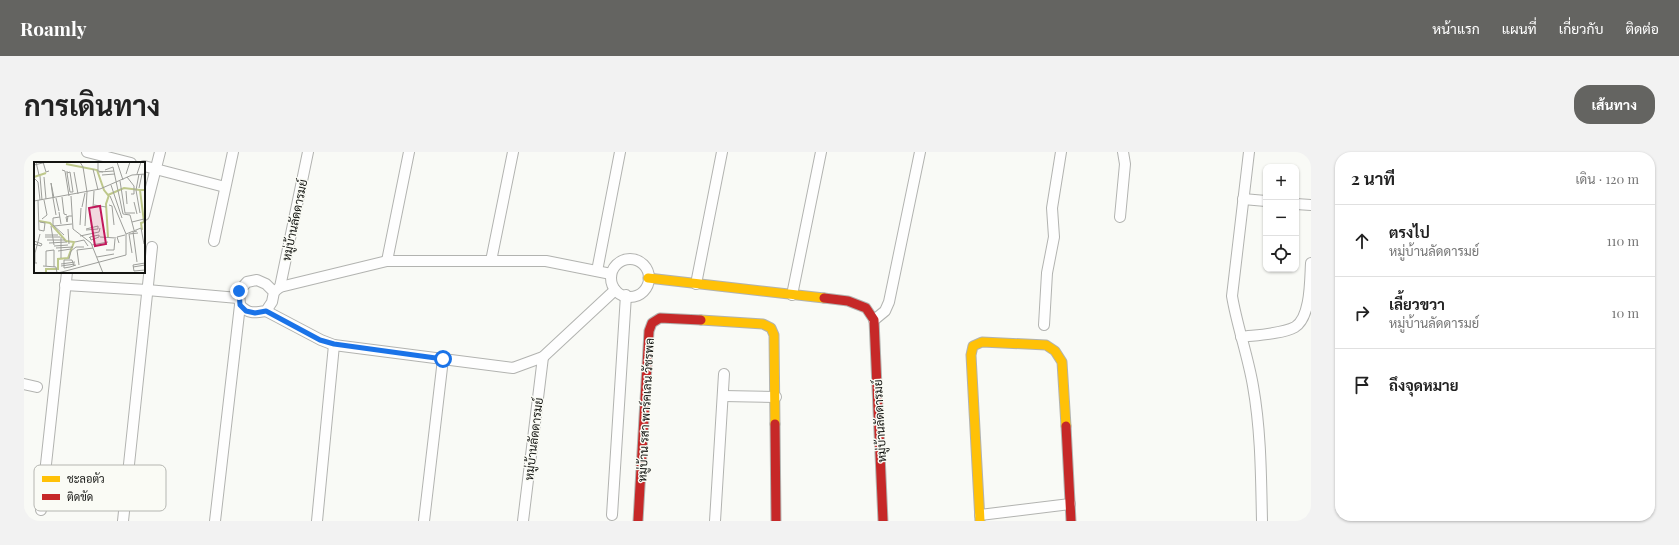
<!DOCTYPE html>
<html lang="th">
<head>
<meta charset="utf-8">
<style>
  :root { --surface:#fff; --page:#f2f2f2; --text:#222; --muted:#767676; --line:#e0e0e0; --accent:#646461 }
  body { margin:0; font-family:"Playfair Display",Sarabun,serif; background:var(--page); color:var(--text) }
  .controls { position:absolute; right:12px; top:12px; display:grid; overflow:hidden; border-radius:8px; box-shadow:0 1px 3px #0004 }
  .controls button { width:36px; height:36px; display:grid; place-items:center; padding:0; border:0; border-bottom:1px solid var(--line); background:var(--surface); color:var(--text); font:20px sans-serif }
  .stop { position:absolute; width:12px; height:12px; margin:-9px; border:3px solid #1a73e8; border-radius:50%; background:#fff }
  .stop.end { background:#1a73e8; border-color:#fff; box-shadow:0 1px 4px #0008 }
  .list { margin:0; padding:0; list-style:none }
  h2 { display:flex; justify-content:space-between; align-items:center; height:52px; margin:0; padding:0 16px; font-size:17px }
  h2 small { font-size:13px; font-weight:400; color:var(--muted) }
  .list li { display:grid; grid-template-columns:26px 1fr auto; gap:12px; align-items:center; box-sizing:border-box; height:72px; padding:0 16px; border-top:1px solid var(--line) }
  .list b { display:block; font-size:15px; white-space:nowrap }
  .list p { margin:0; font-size:13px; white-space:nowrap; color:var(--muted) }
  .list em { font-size:13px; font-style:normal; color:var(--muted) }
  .icon { flex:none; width:22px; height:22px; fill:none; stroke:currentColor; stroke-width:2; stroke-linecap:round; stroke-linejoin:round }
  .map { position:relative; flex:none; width:1287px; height:369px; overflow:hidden; border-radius:16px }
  header { display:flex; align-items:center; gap:24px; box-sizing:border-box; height:56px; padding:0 20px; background:var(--accent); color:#fff }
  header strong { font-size:19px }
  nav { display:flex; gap:22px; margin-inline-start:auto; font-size:14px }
  .intro { display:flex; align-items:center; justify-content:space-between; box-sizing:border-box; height:96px; padding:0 24px }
  h1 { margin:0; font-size:28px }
  .button { padding:10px 18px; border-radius:16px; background:var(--accent); color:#fff; font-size:14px; font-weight:700 }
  main { display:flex; gap:24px; padding:0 24px }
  aside { flex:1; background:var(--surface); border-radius:16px; box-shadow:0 1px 3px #0004 }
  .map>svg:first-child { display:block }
</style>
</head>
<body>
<header>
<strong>Roamly</strong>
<nav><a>หน้าแรก</a><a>แผนที่</a><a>เกี่ยวกับ</a><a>ติดต่อ</a></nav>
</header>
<div class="intro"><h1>การเดินทาง</h1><a class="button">เส้นทาง</a></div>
<main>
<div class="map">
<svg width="1287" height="369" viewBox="0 0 1287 369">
  <rect width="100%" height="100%" fill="#f9faf6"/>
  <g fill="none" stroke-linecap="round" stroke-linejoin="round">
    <g stroke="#b2b3b0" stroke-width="12">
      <g id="street">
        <polyline points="63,0 107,11"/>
        <path d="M1225 0 1208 144C1213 174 1224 204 1229 234 1237 279 1237 324 1238 369"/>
        <polyline points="120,14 201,35"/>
        <polyline points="1219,47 1242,49"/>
        <polyline points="1272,52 1287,53"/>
        <polyline points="120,63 136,0"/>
        <polyline points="1096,65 1101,12 1099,0"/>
        <polyline points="190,89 209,0"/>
        <circle cx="606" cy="126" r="19"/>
        <polyline points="363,109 385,0"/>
        <polyline points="467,109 489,0"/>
        <polyline points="573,119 596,0"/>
        <path d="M233 128 242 132 250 140 248 150 242 159C230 161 224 162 216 153L215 139 223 130Z"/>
        <polyline points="672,132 698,0"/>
        <polyline points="41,133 123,138 214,146"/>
        <polyline points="256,135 284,0"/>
        <polyline points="250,140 256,135 363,109 522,109 587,122"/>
        <polyline points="768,143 797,0"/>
        <polyline points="242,159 297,188 310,193 489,216 519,205 591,138"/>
        <polyline points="850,168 861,159 865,150 896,0"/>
        <polyline points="1020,173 1023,121 1030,85 1028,56 1037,0"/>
        <path d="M1217 185C1233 183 1258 182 1271 175 1287 165 1286 127 1287 111"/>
        <polyline points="0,232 13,235"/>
        <polyline points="699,244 752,245"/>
        <polyline points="17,358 43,120"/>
        <polyline points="588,363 602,143"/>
        <polyline points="956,363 1046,352"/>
        <polyline points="99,369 128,95"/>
        <polyline points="191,369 216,153"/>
        <polyline points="293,369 310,193"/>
        <polyline points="400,369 419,207"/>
        <polyline points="499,369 519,205"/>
        <polyline points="691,369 700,222"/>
      </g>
    </g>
    <g stroke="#b2b3b0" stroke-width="11">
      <g id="slow">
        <polyline points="624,126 800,146"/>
        <polyline points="677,168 739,172 747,176 750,183 751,272"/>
        <polyline points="956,369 947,203 949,194 958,190 1022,193 1031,199 1038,210 1042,274"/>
      </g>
    </g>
    <g stroke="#b2b3b0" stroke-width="11">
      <g id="jam">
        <polyline points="800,146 824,149 842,156 850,168 859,369"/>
        <polyline points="751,272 752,369"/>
        <polyline points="1042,274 1047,369"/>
        <polyline points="614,369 625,179 628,171 636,166 677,168"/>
      </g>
    </g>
    <use href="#street" stroke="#fefefe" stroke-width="10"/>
    <use href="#slow" stroke="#ffc107" stroke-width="9"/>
    <use href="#jam" stroke="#c62828" stroke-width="9"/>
  </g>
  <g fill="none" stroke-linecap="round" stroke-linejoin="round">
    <polyline stroke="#1a73e8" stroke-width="5" points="215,139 216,153 222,159 231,161 242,159 296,188 310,192 419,207"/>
  </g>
  <g text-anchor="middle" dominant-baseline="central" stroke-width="3" stroke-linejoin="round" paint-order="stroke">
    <g font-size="12" fill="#131411" stroke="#fafbf5">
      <text transform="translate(270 68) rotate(-78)">หมู่บ้านลัดดารมย์</text>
      <text transform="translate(621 258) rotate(-87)">หมู่บ้าน รสา พาร์คเลน วัชรพล</text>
      <text transform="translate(855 269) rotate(-93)">หมู่บ้านลัดดารมย์</text>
      <text transform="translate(509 287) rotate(-83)">หมู่บ้านลัดดารมย์</text>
    </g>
  </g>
  <g transform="translate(10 10)">
    <rect width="111" height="111" fill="#f9faf6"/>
    <path fill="none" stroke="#bec88b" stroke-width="2" d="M32 2 63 8 70 28 74 33 90 26 106 28M0 15 12 11M5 59 16 61 32 79 40 80 34 96 24 97V107H12V111M108 68 107 61 110 60 106 28H111M74 75 72 42 75 33"/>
    <path fill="none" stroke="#9d9e9a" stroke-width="1" d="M2 0 5 13M9 0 12 10 15 9M42 0H46L49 5 53 30M64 0V9L69 10M83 0 89 18M0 3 13 0M59 7 64 28M28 8 31 9 35 34M71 8 79 5 89 52 96 53 100 68M33 9V11L35 24 36 30H39L36 10 33 11M40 10 44 32M65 10 80 9M92 12 96 0M103 12 107 0M105 12 102 28 106 51M110 12 111 24M68 13 81 12M6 14 8 38M10 15 12 37M93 15 100 24V32H97M1 17 4 20 6 38M86 19 91 51H101M77 23 88 56M105 26 108 12M92 29 93 42M37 34 39 67 57 81 69 111M76 34 92 72 107 66 110 82M28 35 30 52 33 53M19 36 17 21 20 36M19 36 22 53M22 36 25 49M4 38 5 68 10 69 11 61 6 60M0 39 66 27 98 13 111 12M100 40 103 52M0 43V64M60 43 72 45M75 43 78 44 80 63M48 45 51 31M59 46 60 29M25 50 27 62M34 54 33 60 32 55 35 54H38M26 55 19 56V63L30 73M8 57 13 53 10 38M98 60 110 57V60M46 63 47 46M17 64 20 83M20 64 38 62M51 64 53 30M34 67 35 82M52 68 64 67V64L52 67M103 69 99 70 103 100M11 73H24M46 74 65 70 66 66M11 75H26M27 75V96M66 75 82 76M55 76 56 75 60 74 65 73V75L57 78 56 75M13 78H31M0 79 8 82 7 84 0 82M41 80 50 78 54 84M15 81 33 80M85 81 83 75 91 73M58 83 74 80M20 84 34 83M22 86 39 85M72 88H80L81 77M24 89 37 87M98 91 95 72 104 71M63 95 80 92M35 97 37 89 42 85H50M3 101H1V91L6 72M111 101 99 103 100 109 111 108M27 102 41 100M45 103 43 88 59 86M9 104 22 105 23 111M12 104V89L20 88M27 104 41 102M40 104 38 98H30V106L36 105 42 103M20 105V88M99 105 111 103M24 111 92 93V72"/>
    <path fill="#c2185b" fill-opacity="0.15" stroke="#c2185b" stroke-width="2" d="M66 44 72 82 61 84 55 46Z"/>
    <rect width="111" height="111" fill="none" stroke="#131411" stroke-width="2"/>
  </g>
  <rect x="10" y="313" width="132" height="46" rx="6" fill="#fafbf5" stroke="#b5b6b1" stroke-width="1"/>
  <rect x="18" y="324" width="18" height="6" fill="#ffc107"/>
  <rect x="18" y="342" width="18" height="6" fill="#c62828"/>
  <g font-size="11" fill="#131411">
    <text x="43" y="331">ชะลอตัว</text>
    <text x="43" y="349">ติดขัด</text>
  </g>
</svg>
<div class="controls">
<button>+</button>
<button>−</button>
<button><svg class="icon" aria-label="locate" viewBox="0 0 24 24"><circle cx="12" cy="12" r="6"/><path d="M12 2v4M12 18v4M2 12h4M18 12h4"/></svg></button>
</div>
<div class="stop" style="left:419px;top:207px"></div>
<div class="stop end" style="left:215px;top:139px"></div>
</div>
<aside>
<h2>2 นาที<small>เดิน · 120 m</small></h2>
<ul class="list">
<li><svg class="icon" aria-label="ahead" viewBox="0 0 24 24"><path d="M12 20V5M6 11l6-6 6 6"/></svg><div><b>ตรงไป</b><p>หมู่บ้านลัดดารมย์</p></div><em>110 m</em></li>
<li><svg class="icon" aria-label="right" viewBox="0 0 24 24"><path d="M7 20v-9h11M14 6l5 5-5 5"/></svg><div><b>เลี้ยวขวา</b><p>หมู่บ้านลัดดารมย์</p></div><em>10 m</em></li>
<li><svg class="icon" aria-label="arrive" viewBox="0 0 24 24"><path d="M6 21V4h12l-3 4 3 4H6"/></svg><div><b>ถึงจุดหมาย</b></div></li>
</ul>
</aside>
</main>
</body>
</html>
